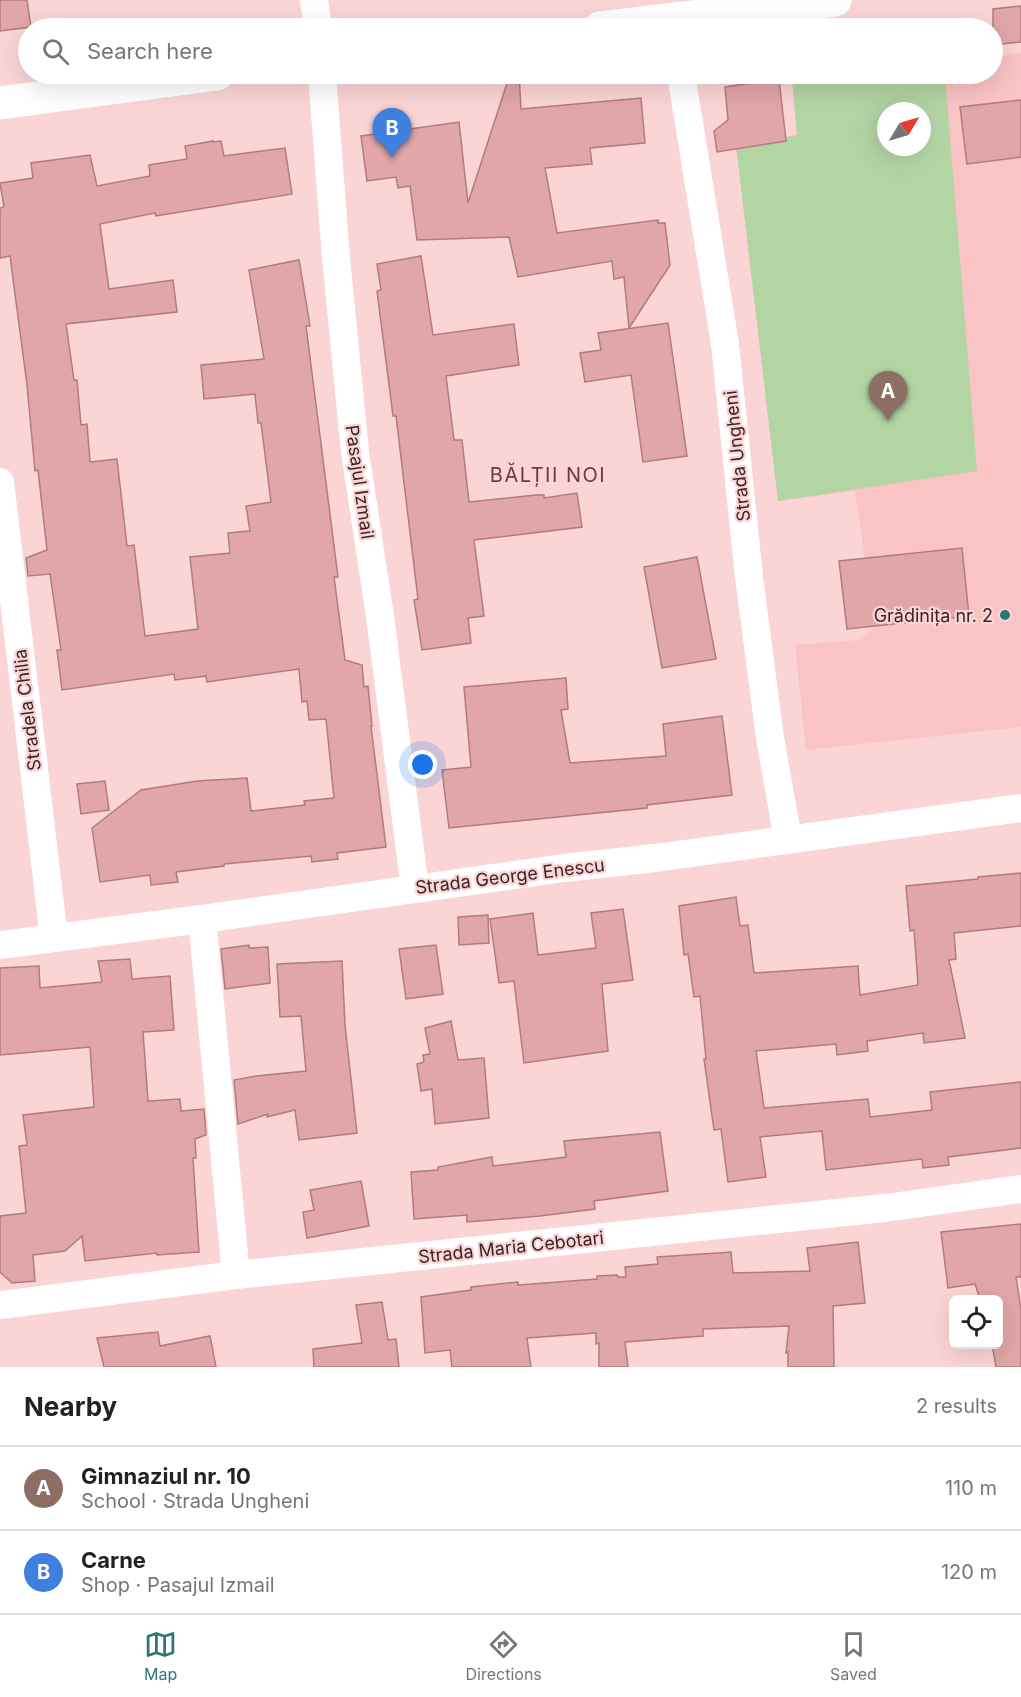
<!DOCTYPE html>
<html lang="en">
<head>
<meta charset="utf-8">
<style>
  :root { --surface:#fff; --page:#f2f2f2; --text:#222; --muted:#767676; --line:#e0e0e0; --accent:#2c7677 }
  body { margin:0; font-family:Inter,sans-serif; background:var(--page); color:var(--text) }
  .controls { position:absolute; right:18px; bottom:18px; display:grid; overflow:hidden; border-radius:9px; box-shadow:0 6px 24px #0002 }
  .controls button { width:54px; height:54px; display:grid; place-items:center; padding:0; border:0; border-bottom:2px solid var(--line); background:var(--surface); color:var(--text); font:30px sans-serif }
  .compass { position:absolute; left:877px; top:102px; width:54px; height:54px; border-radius:50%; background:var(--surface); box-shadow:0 6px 24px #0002; rotate:52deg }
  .you { position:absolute; left:423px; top:765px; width:21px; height:21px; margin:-15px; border:4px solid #fff; border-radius:50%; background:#1a73e8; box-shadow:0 0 0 9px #1a73e833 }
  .badge { display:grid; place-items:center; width:39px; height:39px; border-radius:50%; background:var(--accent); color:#fff; font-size:20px; font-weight:700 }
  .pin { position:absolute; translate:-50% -50px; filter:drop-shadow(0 2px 3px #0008) }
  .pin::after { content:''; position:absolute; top:32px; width:21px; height:18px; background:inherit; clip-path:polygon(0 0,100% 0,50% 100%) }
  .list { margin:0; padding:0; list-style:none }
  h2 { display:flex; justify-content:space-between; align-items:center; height:78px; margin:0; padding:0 24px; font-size:26px }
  h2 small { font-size:20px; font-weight:400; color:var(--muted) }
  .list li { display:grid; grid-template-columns:39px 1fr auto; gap:18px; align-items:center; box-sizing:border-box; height:84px; padding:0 24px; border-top:2px solid var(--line) }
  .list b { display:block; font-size:22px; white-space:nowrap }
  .list p { margin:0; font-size:20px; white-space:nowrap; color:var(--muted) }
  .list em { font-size:20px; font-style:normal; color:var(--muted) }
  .icon { flex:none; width:33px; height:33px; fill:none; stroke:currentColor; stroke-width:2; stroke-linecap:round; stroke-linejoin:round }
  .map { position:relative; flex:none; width:1021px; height:1367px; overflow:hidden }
  .search { position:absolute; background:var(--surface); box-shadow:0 6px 24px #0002; left:18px; right:18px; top:18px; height:66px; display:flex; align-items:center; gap:15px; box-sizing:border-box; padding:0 21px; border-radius:33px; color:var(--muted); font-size:22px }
  .sheet { height:246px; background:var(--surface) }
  nav { display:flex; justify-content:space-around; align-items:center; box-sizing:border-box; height:84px; border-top:2px solid var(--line); background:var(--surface); font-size:16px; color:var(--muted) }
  nav a { display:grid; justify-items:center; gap:3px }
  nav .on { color:var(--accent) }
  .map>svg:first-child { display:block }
</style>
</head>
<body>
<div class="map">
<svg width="1021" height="1367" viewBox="0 0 1021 1367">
  <rect width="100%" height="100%" fill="#fbd5d6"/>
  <path fill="#fac3c4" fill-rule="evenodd" d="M1021 53V727L806 750 795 645 859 640 875 627 855 491 778 501 736 145 797 135 792 79 843 74H992L993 56ZM886 111H922V147H886Z"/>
  <path fill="#b3d5a4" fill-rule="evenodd" d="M843 74H945L977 471 778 501 736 145 797 135 792 79ZM886 111H922V147H886Z"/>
  <g fill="#e1a6a8" stroke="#b27b7d" stroke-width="1.5">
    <polygon points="0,0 27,0 31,27 0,31"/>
    <polygon points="1021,6 1021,42 993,45 993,9"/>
    <polygon points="510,74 519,74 521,109 641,98 645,143 590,148 592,164 545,168 557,233 658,220 658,223 665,223 670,265 629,328 624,277 614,279 612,261 518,277 509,237 417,240 410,186 398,188 396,177 367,181 361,136 459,122 468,203"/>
    <polygon points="779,79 786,141 717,152 714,131 728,120 725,87"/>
    <polygon points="1021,100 1021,157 967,164 960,107"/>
    <polygon points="213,141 213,142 221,141 224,156 285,148 292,194 156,216 155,213 100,224 109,289 173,280 177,312 66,324 74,380 77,380 81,425 87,424 90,462 117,459 127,546 134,545 145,636 198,629 190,557 230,553 228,533 250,531 246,506 271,502 261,423 258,423 255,394 204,399 201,365 264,359 249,270 299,260 310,326 306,326 338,577 334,577 345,660 362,665 364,687 368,686 372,726 371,726 386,847 337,853 338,859 312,862 311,856 224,864 224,866 176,872 178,882 151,885 150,875 100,882 92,828 141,790 197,781 247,778 251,811 305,805 304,801 334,798 326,719 309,720 307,701 302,702 299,669 207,682 206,676 175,680 174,674 62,690 57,650 61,650 50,574 28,576 26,558 47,550 38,470 35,471 27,385 10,256 0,258 0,208 4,207 0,183 33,178 31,163 90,155 97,186 150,176 149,165 187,159 185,146"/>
    <polygon points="421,256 433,335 514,324 519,365 446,376 454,440 462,440 469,502 536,495 544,495 544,498 577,493 582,527 474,540 484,616 468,618 471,643 422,650 414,600 418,599 396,416 393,416 377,291 381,290 377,264"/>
    <polygon points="668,323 687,456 643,462 631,375 585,382 580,353 601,350 598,333"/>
    <polygon points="962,548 969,616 847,629 839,561"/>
    <polygon points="697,557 716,659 662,668 644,567"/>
    <polygon points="566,678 568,709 561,710 570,763 666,756 663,724 722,716 732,795 647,805 647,808 449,828 442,770 471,767 464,687"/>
    <polygon points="105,781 109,810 81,814 77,784"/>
    <polygon points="1021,873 1021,926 954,933 956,959 949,960 965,1038 924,1043 923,1033 867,1041 868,1051 837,1055 836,1044 756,1051 764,1108 868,1099 870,1117 932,1110 930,1092 1021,1082 1021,1148 948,1157 949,1165 923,1168 922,1159 826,1170 822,1131 760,1137 766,1177 728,1182 721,1129 714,1130 704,1059 706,1059 700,996 694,997 688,954 684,955 679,906 736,897 740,926 748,925 754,973 858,966 860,995 918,985 914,930 910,931 906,886 978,879 978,877"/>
    <polygon points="623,909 633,980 602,984 608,1051 524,1063 514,981 499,983 490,919 533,913 538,955 596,948 591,913"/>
    <polygon points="488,915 489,943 459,945 458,917"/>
    <polygon points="249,945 249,948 268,947 270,983 225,989 221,949"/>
    <polygon points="436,945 443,994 406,999 399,949"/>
    <polygon points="130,959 132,979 170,976 174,1030 143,1032 148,1101 180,1099 181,1111 204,1109 206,1135 195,1139 196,1158 193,1158 199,1252 157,1255 157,1253 85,1261 82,1236 65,1251 33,1255 35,1281 12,1283 0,1272 0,1216 26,1213 19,1146 27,1145 23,1115 94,1107 90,1047 0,1055 0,968 39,966 40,988 102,982 98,961"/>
    <polygon points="342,961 345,1025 357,1133 299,1140 295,1110 267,1117 268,1114 238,1124 234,1080 256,1076 306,1071 301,1016 280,1017 277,964"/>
    <polygon points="451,1021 458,1060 484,1058 489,1118 435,1124 432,1089 421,1091 417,1064 424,1062 423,1055 430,1054 425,1028"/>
    <polygon points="660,1132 668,1191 594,1201 595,1209 540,1216 467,1222 467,1215 414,1219 411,1172 438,1170 438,1167 492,1157 493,1166 566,1157 564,1141"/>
    <polygon points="361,1181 369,1226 307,1238 303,1212 314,1210 310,1190"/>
    <polygon points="1021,1224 1021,1277 1016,1277 1021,1309 1021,1367 996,1367 992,1344 999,1344 999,1299 980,1299 975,1284 948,1288 941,1232"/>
    <polygon points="858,1242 865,1303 833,1306 834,1367 788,1367 788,1352 786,1353 789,1326 703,1329 703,1336 625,1342 628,1367 599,1367 599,1343 596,1344 596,1333 527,1338 531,1367 452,1367 450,1350 425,1353 421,1297 471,1290 471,1287 518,1282 518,1285 597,1279 597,1276 617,1275 618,1277 626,1277 625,1267 658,1264 657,1257 731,1252 733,1273 810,1271 807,1248"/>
    <polygon points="382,1302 388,1340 396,1339 399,1367 314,1367 313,1349 362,1343 356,1305"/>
    <polygon points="158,1332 160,1346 210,1336 216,1367 104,1367 97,1338"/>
  </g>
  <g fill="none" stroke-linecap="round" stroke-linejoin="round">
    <g stroke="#fff" stroke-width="28">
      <polyline points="314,0 318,28"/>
      <polyline points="322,74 336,258 355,452 380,616 415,889"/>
      <polyline points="681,74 725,344 749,577 770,738 788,839"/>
      <polyline points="0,482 54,938"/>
      <polyline points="202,919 236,1275"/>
      <polyline points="0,945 202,919 564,868 655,858 1021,808"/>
      <polyline points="0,1305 236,1275 885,1208 1021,1189"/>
    </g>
    <g stroke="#fff" stroke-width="33">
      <polyline points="600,28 835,0"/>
      <polyline points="0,103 217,74"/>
    </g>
  </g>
  <circle fill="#2c7677" stroke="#fbd5d6" stroke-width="2" cx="1005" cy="615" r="6"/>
  <g text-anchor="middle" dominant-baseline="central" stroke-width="4.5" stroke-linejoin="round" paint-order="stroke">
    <g font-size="18" fill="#3b2526" stroke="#fbd5d6">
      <text transform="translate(737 456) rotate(-96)">Strada Ungheni</text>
      <text transform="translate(360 482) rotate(82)">Pasajul Izmail</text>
      <text transform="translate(27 710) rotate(-97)">Stradela Chilia</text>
      <text transform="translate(510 876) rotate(-7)">Strada George Enescu</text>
      <text transform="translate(511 1247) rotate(-6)">Strada Maria Cebotari</text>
    </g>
    <g font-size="18" fill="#3b2526" stroke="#fbd5d6" text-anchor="end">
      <text x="993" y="615">Grădinița nr. 2</text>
    </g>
    <g font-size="20" letter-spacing="1.5" fill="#6c3b3e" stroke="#fbd5d6">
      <text x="548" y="475">BĂLȚII NOI</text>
    </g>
  </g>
</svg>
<div class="controls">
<button><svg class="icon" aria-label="locate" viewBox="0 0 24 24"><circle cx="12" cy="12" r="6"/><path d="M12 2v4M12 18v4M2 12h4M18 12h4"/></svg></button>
</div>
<svg class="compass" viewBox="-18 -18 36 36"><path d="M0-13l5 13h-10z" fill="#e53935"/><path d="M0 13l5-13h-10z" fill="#767676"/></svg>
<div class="you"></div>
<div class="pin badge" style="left:888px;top:421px;background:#8d6e63">A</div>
<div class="pin badge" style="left:392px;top:158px;background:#3f7fe0">B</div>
<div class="search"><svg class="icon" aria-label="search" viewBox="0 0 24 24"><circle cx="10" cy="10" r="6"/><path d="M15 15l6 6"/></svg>Search here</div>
</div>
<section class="sheet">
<h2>Nearby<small>2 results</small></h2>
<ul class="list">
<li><span class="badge" style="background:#8d6e63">A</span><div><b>Gimnaziul nr. 10</b><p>School · Strada Ungheni</p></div><em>110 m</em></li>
<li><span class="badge" style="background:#3f7fe0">B</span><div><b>Carne</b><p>Shop · Pasajul Izmail</p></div><em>120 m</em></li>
</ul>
</section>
<nav>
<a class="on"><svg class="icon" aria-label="map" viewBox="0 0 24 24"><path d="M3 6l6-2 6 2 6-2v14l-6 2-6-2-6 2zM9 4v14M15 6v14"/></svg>Map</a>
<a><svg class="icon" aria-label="directions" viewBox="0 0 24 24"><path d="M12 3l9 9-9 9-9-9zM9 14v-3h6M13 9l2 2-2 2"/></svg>Directions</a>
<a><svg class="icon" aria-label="saved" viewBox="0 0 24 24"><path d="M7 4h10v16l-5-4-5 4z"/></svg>Saved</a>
</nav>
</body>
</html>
